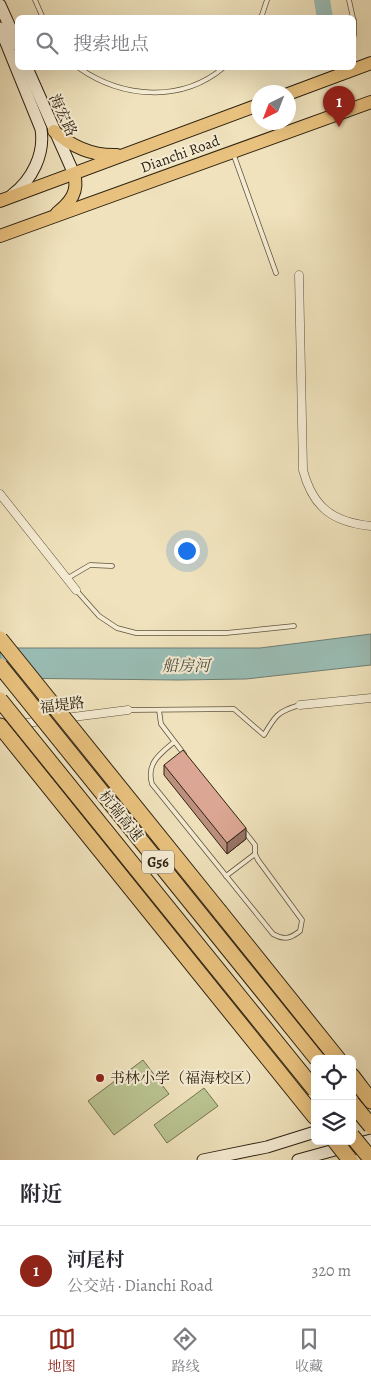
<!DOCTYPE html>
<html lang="zh">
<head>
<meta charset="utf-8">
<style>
  :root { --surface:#fff; --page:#f2f2f3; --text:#2b2b33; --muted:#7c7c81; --line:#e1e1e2; --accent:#8f2418 }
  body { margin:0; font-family:Alegreya,"Noto Serif SC",serif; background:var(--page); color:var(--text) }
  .controls { position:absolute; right:15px; bottom:15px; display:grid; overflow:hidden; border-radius:8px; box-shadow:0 5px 20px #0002 }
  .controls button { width:45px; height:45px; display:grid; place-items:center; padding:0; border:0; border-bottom:1px solid var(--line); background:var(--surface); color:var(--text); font:25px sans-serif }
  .compass { position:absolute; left:251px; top:85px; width:45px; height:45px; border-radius:50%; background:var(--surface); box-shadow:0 5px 20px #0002; rotate:222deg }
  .you { position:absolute; left:186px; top:550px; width:18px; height:18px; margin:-12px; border:4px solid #fff; border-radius:50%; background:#1a73e8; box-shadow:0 0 0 8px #1a73e833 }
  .badge { display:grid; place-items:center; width:32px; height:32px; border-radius:50%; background:var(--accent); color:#fff; font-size:16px; font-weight:700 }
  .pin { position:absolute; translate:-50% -41px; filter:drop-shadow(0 1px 2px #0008) }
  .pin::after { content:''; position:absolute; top:26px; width:18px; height:15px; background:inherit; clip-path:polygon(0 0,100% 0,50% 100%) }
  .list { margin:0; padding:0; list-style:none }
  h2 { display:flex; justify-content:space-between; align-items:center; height:65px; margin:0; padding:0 20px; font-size:21px }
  h2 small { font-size:16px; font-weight:400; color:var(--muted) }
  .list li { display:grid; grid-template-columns:32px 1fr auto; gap:15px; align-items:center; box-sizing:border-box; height:90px; padding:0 20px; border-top:1px solid var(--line) }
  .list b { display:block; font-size:19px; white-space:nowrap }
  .list p { margin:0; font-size:16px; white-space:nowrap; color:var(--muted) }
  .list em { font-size:16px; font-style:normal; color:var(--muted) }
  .icon { flex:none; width:28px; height:28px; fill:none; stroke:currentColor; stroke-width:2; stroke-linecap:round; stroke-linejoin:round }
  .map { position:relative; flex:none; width:371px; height:1160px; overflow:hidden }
  .search { position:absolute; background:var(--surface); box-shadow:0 5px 20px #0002; left:15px; right:15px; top:15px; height:55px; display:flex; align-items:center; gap:12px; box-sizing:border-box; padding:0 18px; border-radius:8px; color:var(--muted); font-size:19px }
  .sheet { height:155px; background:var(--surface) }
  nav { display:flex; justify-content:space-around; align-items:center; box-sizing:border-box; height:70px; border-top:1px solid var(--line); background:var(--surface); font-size:14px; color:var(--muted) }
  nav a { display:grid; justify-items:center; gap:2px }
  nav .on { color:var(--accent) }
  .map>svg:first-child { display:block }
</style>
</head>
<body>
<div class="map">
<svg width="371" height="1160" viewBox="0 0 371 1160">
  <rect width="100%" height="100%" fill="#efe2bc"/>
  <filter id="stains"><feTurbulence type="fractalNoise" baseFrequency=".004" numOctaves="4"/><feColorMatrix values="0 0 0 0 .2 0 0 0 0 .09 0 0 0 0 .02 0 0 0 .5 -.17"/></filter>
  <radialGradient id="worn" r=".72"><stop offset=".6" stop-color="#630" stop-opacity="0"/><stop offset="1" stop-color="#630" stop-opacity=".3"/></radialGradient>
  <g fill="#b9c391" stroke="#747352">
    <polygon points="143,1060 169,1094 114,1135 88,1101"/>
    <polygon points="204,1088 218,1106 167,1143 154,1125"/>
  </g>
  <polygon fill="#9abdb5" stroke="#6f7f74" points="371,634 371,665 246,679 178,680 0,678 0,648 260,648"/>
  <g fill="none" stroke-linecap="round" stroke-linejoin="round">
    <polyline stroke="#9abdb5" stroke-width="16" points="322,0 325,18"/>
    <g stroke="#5f533d" stroke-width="5.5">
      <g id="service">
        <polyline points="35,0 43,18"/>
        <polyline points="349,0 353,18"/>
        <polyline points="261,18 267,0"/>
        <polyline points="354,20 354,35"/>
        <path d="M79 68C122 98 181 103 223 68"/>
        <polyline points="233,153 276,273"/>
        <polyline points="68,578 90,565 112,566"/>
        <polyline points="76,590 99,616 117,628 136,633 226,633 294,626"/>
        <path d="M128 710 234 709 264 735C275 716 278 711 300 705"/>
        <polyline points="159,710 161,724 184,754"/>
        <path d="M174 742C160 754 146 763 152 784L273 934C284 940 290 939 300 931L302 920 258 860 255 854V845L244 831"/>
        <polyline points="226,876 255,854"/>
      </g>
    </g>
    <g stroke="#5f533d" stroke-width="9">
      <g id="minor">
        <path d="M299 275 303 470C313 508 333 522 371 526"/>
        <polyline points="0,494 76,590"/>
        <polyline points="300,705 371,698"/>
        <polyline points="18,724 128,710"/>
      </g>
    </g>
    <g stroke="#2f2313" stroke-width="13">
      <g id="secondary">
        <polyline points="0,5 18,45"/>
        <path d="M0 28 41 129C45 154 32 180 12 195"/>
        <polyline points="27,68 74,174"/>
        <polyline points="203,1160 267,1147 315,1132"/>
        <polyline points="298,1160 371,1140"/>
      </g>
    </g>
    <g stroke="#2f2313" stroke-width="14">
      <g id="primary">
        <polyline points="288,94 371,63"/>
        <path d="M54 131C72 147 92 156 117 155"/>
        <polyline points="0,201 258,105"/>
        <path d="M57 213C71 202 79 191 74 174"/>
        <polyline points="0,236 371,102"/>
      </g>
    </g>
    <g stroke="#2f2313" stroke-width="17">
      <g id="motorway">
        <polyline points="0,726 315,1117"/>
        <polyline points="220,912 338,1059"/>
        <polyline points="352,1076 371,1101"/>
      </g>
    </g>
    <use href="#service" stroke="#f5ecd3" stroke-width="4"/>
    <use href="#minor" stroke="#f5ecd3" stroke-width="8"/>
    <use href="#secondary" stroke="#f5ecd3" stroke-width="11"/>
    <use href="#primary" stroke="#e8c17e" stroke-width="12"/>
    <use href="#motorway" stroke="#e8c17e" stroke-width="15"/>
    <g stroke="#2f2313" stroke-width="17" stroke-linecap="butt">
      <g id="motorway-bridge">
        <polyline points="0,639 220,912"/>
        <polyline points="0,666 317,1059"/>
        <polyline points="0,700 315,1090"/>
        <polyline points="352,1103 371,1126"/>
        <polyline points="352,1136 371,1159"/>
        <polyline points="335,1141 350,1160"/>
      </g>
    </g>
    <use href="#motorway-bridge" stroke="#e8c17e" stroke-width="15"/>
  </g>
  <polygon fill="#bc8f7e" stroke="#2f2313" points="164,765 246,839 227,854 164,775"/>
  <polygon fill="#997467" stroke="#2f2313" points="246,828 246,839 227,854 227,843"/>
  <polygon fill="#dba693" stroke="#2f2313" points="183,750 246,828 227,843 164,765"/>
  <circle fill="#8f2418" stroke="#f5ecd3" stroke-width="2" cx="100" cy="1078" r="5"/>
  <g text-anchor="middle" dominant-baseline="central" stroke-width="4" stroke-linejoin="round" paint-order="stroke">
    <rect fill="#f5ecd3" stroke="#6a5f4d" stroke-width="1" x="142" y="850.5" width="32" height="23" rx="4"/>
    <g font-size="14" font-weight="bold" fill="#2f2313">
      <text x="158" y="862">G56</text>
    </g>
    <g font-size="15" fill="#2f2313" stroke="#f5ecd3">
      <text transform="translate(63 115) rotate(65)">海宏路</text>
      <text transform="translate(180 154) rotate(-20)">Dianchi Road</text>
      <text transform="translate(62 705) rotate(-7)">福堤路</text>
      <text transform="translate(121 816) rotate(51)">杭瑞高速</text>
    </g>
    <g font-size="15" fill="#2f2313" stroke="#f5ecd3" text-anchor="start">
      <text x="110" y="1078">书林小学（福海校区）</text>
    </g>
    <g font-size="16" font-style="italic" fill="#4f5144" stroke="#f5ecd3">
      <text x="186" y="666">船房河</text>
    </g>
  </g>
  <rect width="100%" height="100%" filter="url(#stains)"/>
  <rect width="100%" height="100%" fill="url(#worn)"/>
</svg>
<div class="controls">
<button><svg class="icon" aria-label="locate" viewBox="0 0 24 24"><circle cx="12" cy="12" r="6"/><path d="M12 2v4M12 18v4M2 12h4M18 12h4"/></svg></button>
<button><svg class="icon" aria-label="layers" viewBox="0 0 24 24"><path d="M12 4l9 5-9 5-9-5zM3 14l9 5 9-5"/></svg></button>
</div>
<svg class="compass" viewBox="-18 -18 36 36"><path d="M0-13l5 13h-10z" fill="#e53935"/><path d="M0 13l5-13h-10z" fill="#7c7c81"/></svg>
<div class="you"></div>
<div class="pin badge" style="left:339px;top:127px">1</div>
<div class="search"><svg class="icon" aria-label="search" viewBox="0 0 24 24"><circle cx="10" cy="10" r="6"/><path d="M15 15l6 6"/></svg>搜索地点</div>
</div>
<section class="sheet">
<h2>附近<small></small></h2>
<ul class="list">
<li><span class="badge">1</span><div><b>河尾村</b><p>公交站 · Dianchi Road</p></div><em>320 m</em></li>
</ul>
</section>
<nav>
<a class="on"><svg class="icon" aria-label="map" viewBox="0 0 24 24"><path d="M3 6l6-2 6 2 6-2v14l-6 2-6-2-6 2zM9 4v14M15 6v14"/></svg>地图</a>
<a><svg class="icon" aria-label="directions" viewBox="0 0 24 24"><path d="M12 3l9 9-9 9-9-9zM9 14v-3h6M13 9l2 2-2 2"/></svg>路线</a>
<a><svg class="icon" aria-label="saved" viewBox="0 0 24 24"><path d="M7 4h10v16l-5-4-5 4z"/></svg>收藏</a>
</nav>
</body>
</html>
